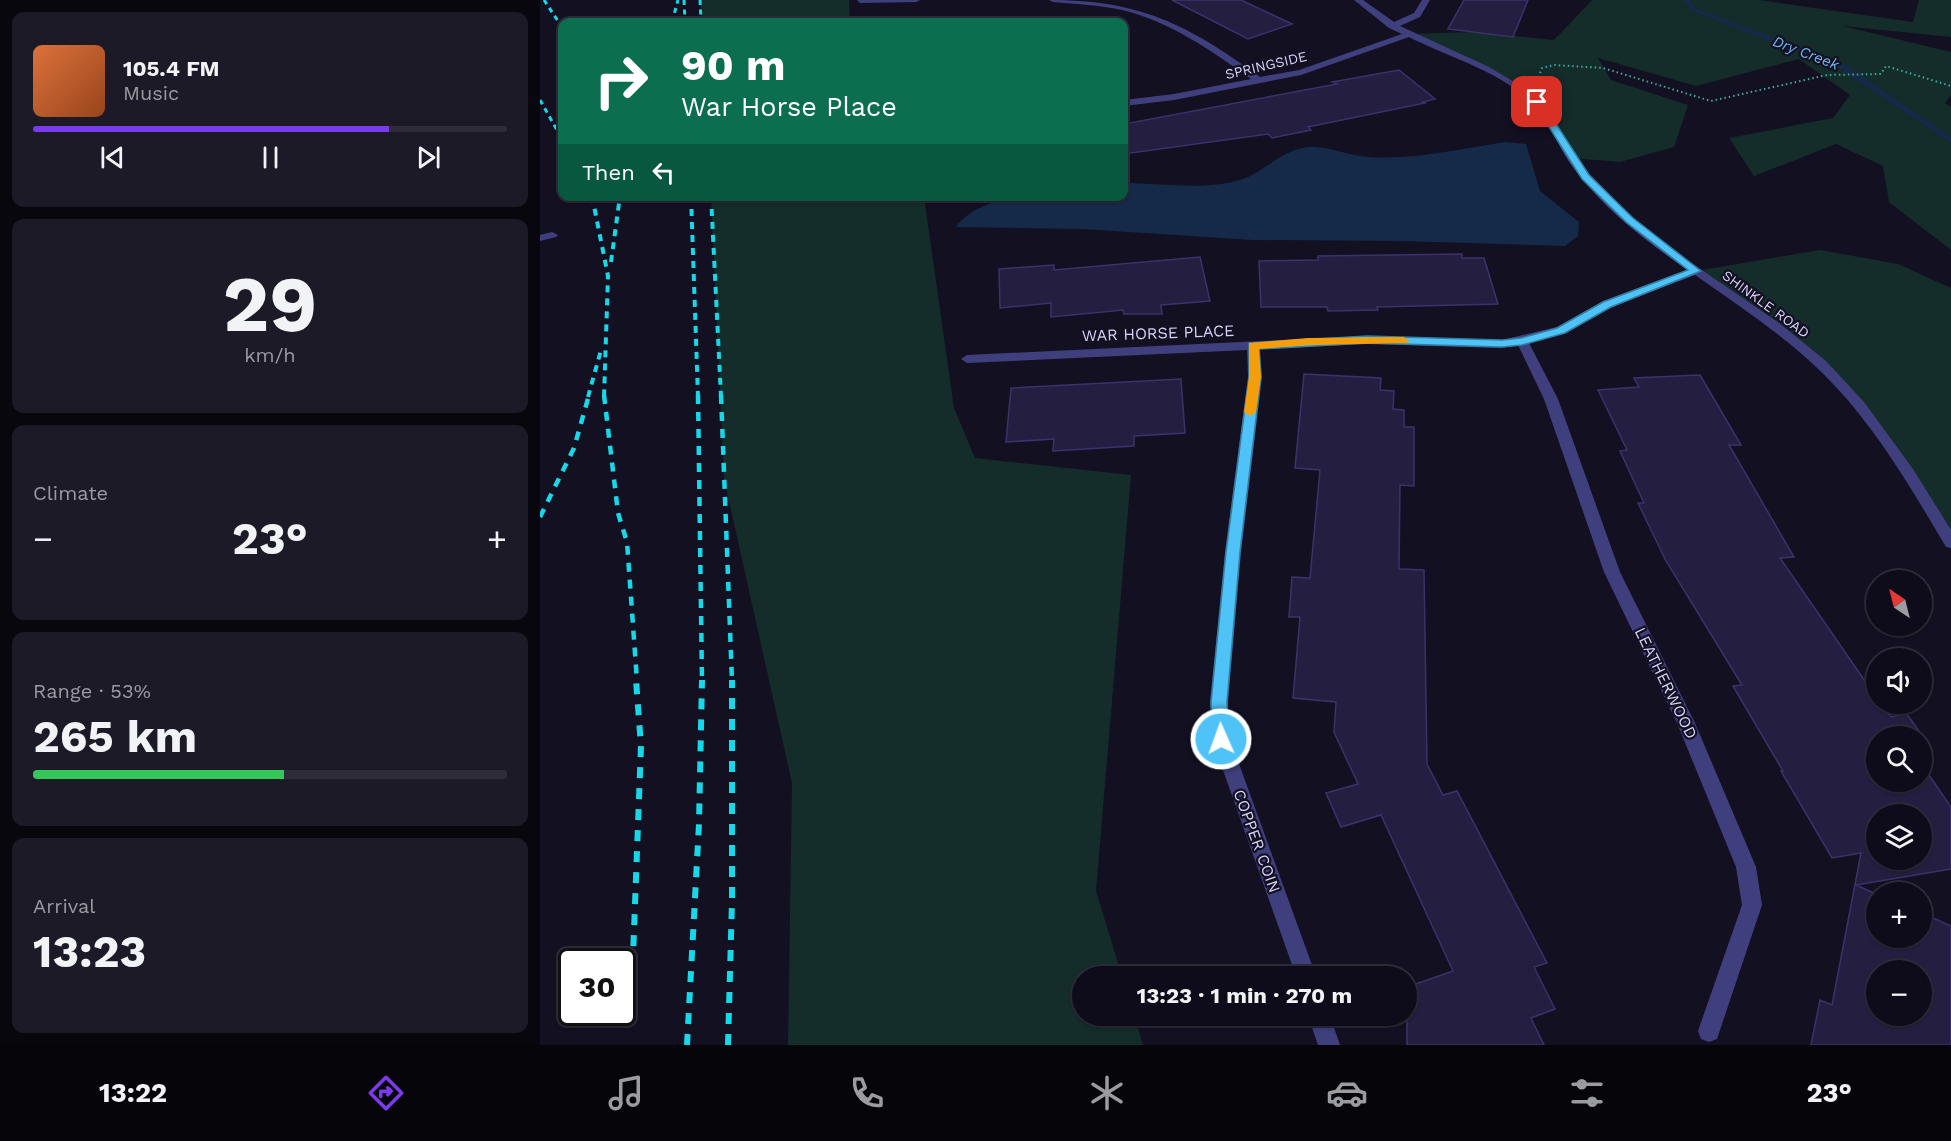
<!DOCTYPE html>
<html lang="en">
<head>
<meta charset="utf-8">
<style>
  :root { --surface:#0e0c1a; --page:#1c1a27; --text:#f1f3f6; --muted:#9b9ba2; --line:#2e2c39; --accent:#7c3aed }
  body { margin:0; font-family:"Work Sans",sans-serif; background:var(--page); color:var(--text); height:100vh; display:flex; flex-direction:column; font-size:22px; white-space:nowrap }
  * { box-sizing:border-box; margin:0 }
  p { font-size:20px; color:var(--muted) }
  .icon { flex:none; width:33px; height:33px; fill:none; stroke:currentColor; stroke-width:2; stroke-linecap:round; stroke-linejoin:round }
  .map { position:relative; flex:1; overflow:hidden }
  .sheet { display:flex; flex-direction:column; gap:12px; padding:12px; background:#08070e; width:540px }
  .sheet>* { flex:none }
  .banner { position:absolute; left:18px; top:18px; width:570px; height:183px; border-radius:12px; box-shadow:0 2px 4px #0004,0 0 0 2px var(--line); background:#0b6e4f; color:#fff; overflow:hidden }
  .needle { width:39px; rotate:325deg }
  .tools { position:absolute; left:1326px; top:570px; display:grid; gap:12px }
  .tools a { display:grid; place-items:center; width:66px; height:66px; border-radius:50%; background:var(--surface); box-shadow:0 2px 4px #0004,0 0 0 2px var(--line); font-size:30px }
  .speed { position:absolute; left:18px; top:948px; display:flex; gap:12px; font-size:30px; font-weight:700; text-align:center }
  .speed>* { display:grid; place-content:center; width:78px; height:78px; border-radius:50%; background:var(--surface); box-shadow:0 2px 4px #0004,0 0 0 2px var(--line); line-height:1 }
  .speed .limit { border:3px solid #111; border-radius:9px; background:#fff; color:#111 }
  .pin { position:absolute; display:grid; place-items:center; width:51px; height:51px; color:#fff; margin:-26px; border-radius:12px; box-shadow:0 3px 9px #0006 }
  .me { position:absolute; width:66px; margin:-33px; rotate:358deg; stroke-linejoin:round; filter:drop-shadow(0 0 4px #0008) }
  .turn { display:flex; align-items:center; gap:21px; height:126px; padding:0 24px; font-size:27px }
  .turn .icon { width:78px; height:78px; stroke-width:2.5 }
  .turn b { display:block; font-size:42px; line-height:51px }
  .then { display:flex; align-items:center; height:57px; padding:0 24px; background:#0003; gap:12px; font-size:22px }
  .big { font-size:45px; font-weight:700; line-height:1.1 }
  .sheet .tile { flex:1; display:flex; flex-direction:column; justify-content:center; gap:9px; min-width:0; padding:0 21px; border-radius:12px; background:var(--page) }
  .sheet .dial { align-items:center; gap:0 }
  .dial b { font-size:78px; line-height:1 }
  .song { display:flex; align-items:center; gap:18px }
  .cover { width:72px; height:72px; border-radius:9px; background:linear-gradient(135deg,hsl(20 70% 55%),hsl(20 70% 35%)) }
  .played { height:6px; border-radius:3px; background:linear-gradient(90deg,var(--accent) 75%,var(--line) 75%) }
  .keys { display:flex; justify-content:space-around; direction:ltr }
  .heat { display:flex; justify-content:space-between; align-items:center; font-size:33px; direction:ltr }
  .charge { height:9px; border-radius:4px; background:linear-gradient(90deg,#34c759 53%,var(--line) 0) }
  .trip { position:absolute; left:532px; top:966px; width:345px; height:60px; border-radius:30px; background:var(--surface); box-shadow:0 2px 4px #0004,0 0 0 2px var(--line); font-weight:700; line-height:60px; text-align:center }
  .dock { display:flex; height:96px; justify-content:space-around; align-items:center; background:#06050a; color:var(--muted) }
  .dock .icon { width:42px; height:42px }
  .dock .selected { color:var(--accent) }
  .dock b { font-size:27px; color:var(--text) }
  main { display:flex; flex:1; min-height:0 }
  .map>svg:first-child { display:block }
</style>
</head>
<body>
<main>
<section class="sheet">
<div class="tile">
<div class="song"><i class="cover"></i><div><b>105.4 FM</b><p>Music</p></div></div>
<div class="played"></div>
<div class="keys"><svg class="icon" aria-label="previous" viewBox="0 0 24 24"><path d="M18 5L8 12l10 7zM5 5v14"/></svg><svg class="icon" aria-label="pause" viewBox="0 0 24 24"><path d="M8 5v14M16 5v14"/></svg><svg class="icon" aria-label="next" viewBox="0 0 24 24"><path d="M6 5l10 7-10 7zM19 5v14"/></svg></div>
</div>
<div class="tile dial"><b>29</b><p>km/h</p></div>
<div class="tile"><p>Climate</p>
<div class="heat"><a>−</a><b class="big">23°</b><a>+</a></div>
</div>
<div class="tile"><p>Range · 53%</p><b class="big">265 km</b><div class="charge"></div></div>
<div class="tile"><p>Arrival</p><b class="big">13:23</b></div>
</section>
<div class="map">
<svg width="1411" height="1045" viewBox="0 0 1411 1045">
  <rect width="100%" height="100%" fill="#131022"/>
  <path fill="#142c2a" d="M160,0H309L310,22H161Z
    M1052,0H1219L1373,22L1379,0H1411V37L1303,26L1411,52V95L1405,103L1411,107V250L1349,202L1343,166L1296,144L1214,176L1189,138L1293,118L1310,95L1259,59L1156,86L1058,58L1071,80L1148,105L1134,147L1080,162L1032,158L997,102L952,71L870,34L932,32L1014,40Z
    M171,197H384L414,408L435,458L591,475L556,891L582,976H543V1016H594L603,1045H248L252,783L184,479Z
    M1280,250L1358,264L1411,288V543L1353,448L1280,363L1156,271Z"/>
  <path fill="#142a48" d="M965,142L986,144L1000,191L1039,222L1038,236L1025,246L860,241L713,240L542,229L416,227C448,184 535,196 584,196V184L590,183C626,184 665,190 700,180C726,172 744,146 774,147C792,147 810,156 828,157C874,160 920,149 965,142Z"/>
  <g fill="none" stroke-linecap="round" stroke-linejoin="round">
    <path fill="#142a48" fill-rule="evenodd" d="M1142,0H1149L1155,8L1306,65L1411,137V143L1300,69L1151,10Z"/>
  </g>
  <path fill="#241e41" stroke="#3c326b" stroke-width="1.5" fill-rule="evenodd" d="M632,0H701L752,24L708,39Z
    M924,0H988L973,37L908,29Z
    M859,70L895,99L883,102L885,103L768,127L771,130L732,138L728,134L584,154V124L797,84L792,82Z
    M922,254V258H944L958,304L837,307L838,310L788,311L787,307H721L719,261L778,260V256Z
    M660,257L670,301L621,305L622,314H584L583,310L511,317V303L460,308L459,269L514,265V270Z
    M764,374L841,378L840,390L854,391L853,409L864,410V427H874V486L860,485L859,569L884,570L887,764L903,795L917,791L1007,963L994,967L1015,1009L991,1018L1004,1045H867V987L913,971L841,815L801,827L786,793L818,784L794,732L796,702L753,698L760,617H749L752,577L770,578L780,470L755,468Z
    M1160,375L1201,445H1189L1254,557L1240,558L1336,697V704H1341L1351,717L1367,714L1392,750L1382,752V736H1336V782H1382V765L1411,807V869L1316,885L1336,894V938H1382V913L1411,926V1045H1271L1280,1000L1292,1005L1321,853L1292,858L1241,771H1243L1193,686L1202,685L1126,561L1098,503H1104L1080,451L1087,450L1058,390L1099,387L1094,378ZM1336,814H1382V860H1336ZM1336,970H1382V1016H1336Z
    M641,379L645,433L594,436V446L513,451L514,439L466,442L471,388Z"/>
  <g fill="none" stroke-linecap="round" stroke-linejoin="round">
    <path stroke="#39aba1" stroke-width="2" stroke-dasharray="1.5 3" stroke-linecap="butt" d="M1000,73L1002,68L1014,65L1063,68L1171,101L1287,75L1341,74L1346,66L1411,86"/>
    <path fill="#403f7d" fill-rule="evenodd" d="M317,0H380L376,2L320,3Z
      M509,0C600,0 647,24 720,77L759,70L862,34L849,28L814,0H823L854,22L874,13L882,0H890L880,17L860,26L949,67L991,92L1013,117L1043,167L1085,211L1140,255L1239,323L1286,361L1324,402L1373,469L1411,530V548L1406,547C1368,483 1330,417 1275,366C1238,331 1196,304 1155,275L1071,307L1025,333L989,343L1018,399L1080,572L1155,723L1216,867L1222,905L1177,1039L1169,1042L1161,1039L1158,1031L1202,905L1196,867L1137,723L1064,572L1004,399L978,345L962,348L827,344L720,349L722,377L701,552L688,702L690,739L776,976H756L672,739L670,702L685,552L708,377L707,350L427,363L421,359L427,355L827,336L962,340L1017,327L1063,301L1147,270C1106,241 1065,210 1035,170C1017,147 1009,117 987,98C953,69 908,57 869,37L761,75L634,100L584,106V100L634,94L711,79C672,51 629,21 582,10C559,5 536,4 513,2Z
      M12,232L18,235L16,237L0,241V235Z
      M768,1016H790L800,1045H778Z"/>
    <path stroke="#15d9e8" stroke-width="3" stroke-dasharray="5 4.5" stroke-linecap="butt" d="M4,0L22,27
      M144,0L145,22
      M160,0L161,22
      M132,22L138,0
      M0,100L22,139"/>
    <path stroke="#15d9e8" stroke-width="4" stroke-dasharray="7 6" stroke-linecap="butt" d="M52,196L68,276L64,397
      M151,196L158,397
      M171,196L181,397
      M71,262L80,196
      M48,397L61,350"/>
    <path stroke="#15d9e8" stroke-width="4.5" stroke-dasharray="9 8" stroke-linecap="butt" d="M64,395L78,513L87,542L97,681
      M158,395L162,681
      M181,395L192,681
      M0,517L34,448L49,395"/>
    <path stroke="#15d9e8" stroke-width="6" stroke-dasharray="11 10" stroke-linecap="butt" d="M91,1009L101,746L96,680
      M147,1045L159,824L162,680
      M188,1045L192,901V680"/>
  </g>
  <path fill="#4fc3f7" stroke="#337fa1" stroke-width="1.5" d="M997,99L1002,102L1049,175L1093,218L1161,271L1071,307L1025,333L982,345L962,347L827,343L719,349L721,377L700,552L687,702L689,739L686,743L681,745L675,743L672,739L671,702L686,552L709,377V343L827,336L962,340L981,338L1017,328L1063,302L1148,270L1086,222L1042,179L993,102Z"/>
  <path fill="#f59e0b" d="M864,337L869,341L868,343L768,345L719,349L721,377L716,412L710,416L704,412L709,377V343L768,338Z"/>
  <g text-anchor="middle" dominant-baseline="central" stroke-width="4.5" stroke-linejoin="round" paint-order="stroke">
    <g font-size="14" fill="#d8d5fb" stroke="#131022">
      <text transform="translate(726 65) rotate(-13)">SPRINGSIDE</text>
      <text transform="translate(1226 304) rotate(36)">SHINKLE ROAD</text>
    </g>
    <g font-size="15" font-style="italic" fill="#6cb8f2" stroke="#131022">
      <text transform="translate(1266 53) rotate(21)">Dry Creek</text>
    </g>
    <g font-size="16" fill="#d8d5fb" stroke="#131022">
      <text transform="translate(618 333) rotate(-2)">WAR HORSE PLACE</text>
      <text transform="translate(1126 683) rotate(64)">LEATHERWOOD</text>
      <text transform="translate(717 841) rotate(70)">COPPER COIN</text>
    </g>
  </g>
</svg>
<div class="tools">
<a><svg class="needle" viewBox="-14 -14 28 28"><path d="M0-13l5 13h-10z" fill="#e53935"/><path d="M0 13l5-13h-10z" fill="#9b9ba2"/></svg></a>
<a><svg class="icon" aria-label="sound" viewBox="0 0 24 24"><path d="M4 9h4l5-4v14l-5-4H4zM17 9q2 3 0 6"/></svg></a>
<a><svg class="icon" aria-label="search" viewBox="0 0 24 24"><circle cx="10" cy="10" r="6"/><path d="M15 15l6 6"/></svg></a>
<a><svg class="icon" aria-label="layers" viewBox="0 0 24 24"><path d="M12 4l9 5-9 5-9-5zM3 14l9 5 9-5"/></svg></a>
<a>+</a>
<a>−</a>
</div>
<div class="speed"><div class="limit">30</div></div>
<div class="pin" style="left:997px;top:102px;background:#d93025"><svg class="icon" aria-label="arrive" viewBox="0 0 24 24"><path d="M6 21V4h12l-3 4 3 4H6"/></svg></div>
<svg class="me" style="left:681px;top:739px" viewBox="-20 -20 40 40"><circle r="17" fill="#4fc3f7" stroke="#fff" stroke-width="3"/><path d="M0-11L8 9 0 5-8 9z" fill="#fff"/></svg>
<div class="trip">13:23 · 1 min · 270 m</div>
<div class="banner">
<div class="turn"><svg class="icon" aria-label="right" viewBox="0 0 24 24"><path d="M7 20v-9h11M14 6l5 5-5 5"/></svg><div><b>90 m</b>War Horse Place</div></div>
<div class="then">Then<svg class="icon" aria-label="left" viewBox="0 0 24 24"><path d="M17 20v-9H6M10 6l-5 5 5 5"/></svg></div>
</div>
</div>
</main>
<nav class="dock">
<b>13:22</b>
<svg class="icon selected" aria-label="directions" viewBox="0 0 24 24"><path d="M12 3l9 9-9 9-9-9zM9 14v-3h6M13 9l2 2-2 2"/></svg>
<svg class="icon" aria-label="music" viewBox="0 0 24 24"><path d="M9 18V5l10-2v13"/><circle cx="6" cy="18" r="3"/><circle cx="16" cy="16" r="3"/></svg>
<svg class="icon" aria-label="phone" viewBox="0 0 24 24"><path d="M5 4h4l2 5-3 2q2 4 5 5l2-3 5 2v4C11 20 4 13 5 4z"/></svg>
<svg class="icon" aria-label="climate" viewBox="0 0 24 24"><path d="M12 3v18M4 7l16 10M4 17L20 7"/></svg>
<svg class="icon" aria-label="car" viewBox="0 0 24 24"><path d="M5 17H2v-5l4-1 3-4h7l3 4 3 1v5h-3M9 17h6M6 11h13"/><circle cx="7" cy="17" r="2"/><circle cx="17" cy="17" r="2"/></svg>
<svg class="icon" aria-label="filters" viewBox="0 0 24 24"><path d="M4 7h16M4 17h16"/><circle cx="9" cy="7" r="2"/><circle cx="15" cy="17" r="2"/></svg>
<b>23°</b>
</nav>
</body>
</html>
